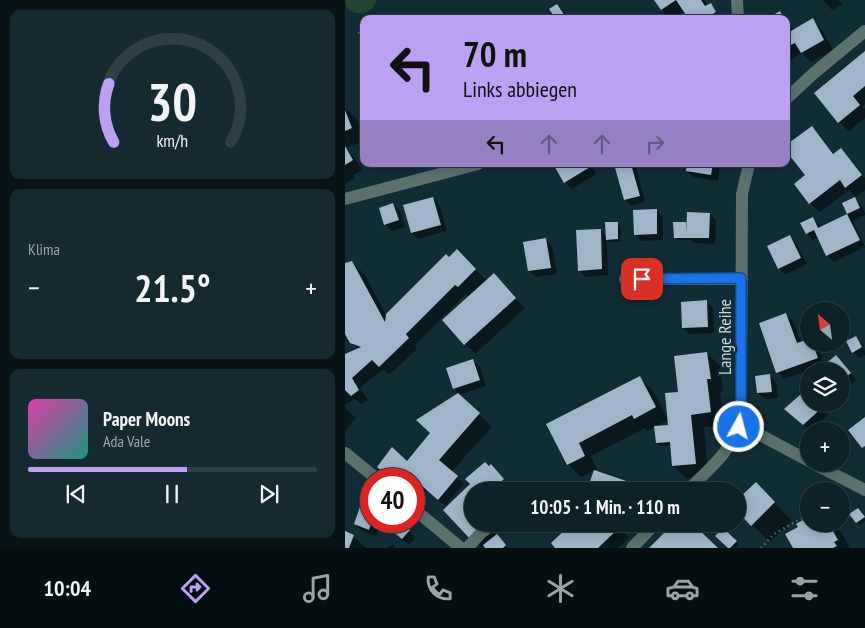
<!DOCTYPE html>
<html lang="de">
<head>
<meta charset="utf-8">
<style>
  :root { --surface:#0c2228; --page:#152a30; --text:#f1f3f6; --muted:#9aa4a8; --line:#2c3f45; --accent:#bca0f2 }
  body { margin:0; font-family:"PT Sans Narrow",sans-serif; background:var(--page); color:var(--text); height:100vh; display:flex; flex-direction:column; font-size:19px; white-space:nowrap }
  * { box-sizing:border-box; margin:0 }
  p { font-size:16px; color:var(--muted) }
  .icon { flex:none; width:28px; height:28px; fill:none; stroke:currentColor; stroke-width:2; stroke-linecap:round; stroke-linejoin:round }
  .map { position:relative; flex:1; overflow:hidden }
  .drawer { display:flex; flex-direction:column; gap:10px; padding:10px; background:#071316; width:345px }
  .drawer>* { flex:none }
  .banner { position:absolute; left:15px; top:15px; width:430px; height:152px; border-radius:10px; box-shadow:0 2px 12px #0003,0 0 0 1px var(--line); background:#bca0f2; color:#111; overflow:hidden }
  .needle { width:32px; rotate:331deg }
  .tools { position:absolute; left:455px; top:302px; display:grid; gap:10px }
  .tools a { display:grid; place-items:center; width:50px; height:50px; border-radius:50%; background:var(--surface); box-shadow:0 2px 12px #0003,0 0 0 1px var(--line); font-size:25px }
  .speed { position:absolute; left:15px; top:468px; display:flex; gap:10px; font-size:25px; font-weight:700; text-align:center }
  .speed>* { display:grid; place-content:center; width:65px; height:65px; border-radius:50%; background:var(--surface); box-shadow:0 2px 12px #0003,0 0 0 1px var(--line); line-height:1 }
  .speed .limit { border:8px solid #d22; background:#fff; color:#111 }
  .pin { position:absolute; display:grid; place-items:center; width:42px; height:42px; color:#fff; margin:-21px; border-radius:10px; box-shadow:0 2px 8px #0006 }
  .me { position:absolute; width:55px; margin:-28px; rotate:7deg; stroke-linejoin:round; filter:drop-shadow(0 0 4px #0008) }
  .turn { display:flex; align-items:center; gap:18px; height:105px; padding:0 20px; font-size:22px }
  .turn .icon { width:65px; height:65px; stroke-width:2.5 }
  .turn b { display:block; font-size:35px; line-height:42px }
  .lanes { display:flex; align-items:center; height:48px; padding:0 20px; background:#0003; justify-content:center; gap:25px; direction:ltr }
  .lanes .off { opacity:.35 }
  .big { font-size:38px; font-weight:700; line-height:1.1 }
  .drawer .card { flex:1; display:flex; flex-direction:column; justify-content:center; gap:8px; min-width:0; padding:0 18px; border-radius:10px; background:var(--page) }
  .drawer .dial { align-items:center; gap:0 }
  .dial svg { height:130px; overflow:visible; fill:none; stroke:var(--line); stroke-width:7; stroke-linecap:round; text-anchor:middle }
  .dial text { fill:var(--text); stroke:none }
  .song { display:flex; align-items:center; gap:15px }
  .cover { width:60px; height:60px; border-radius:8px; background:linear-gradient(135deg,hsl(320 70% 55%),hsl(170 70% 35%)) }
  .played { height:5px; border-radius:2px; background:linear-gradient(90deg,var(--accent) 55%,var(--line) 55%) }
  .keys { display:flex; justify-content:space-around; direction:ltr }
  .heat { display:flex; justify-content:space-between; align-items:center; font-size:28px; direction:ltr }
  .trip { position:absolute; left:119px; top:482px; width:282px; height:50px; border-radius:25px; background:var(--surface); box-shadow:0 2px 12px #0003,0 0 0 1px var(--line); font-weight:700; line-height:50px; text-align:center }
  .tab-bar { display:flex; height:80px; justify-content:space-around; align-items:center; background:#050e10; color:var(--muted) }
  .tab-bar .icon { width:35px; height:35px }
  .tab-bar .current { color:var(--accent) }
  .tab-bar b { font-size:22px; color:var(--text) }
  main { display:flex; flex:1; min-height:0 }
  .map>svg:first-child { display:block }
</style>
</head>
<body>
<main>
<section class="drawer">
<div class="card dial"><svg viewBox="0 0 100 80">
<path d="M14 69A42 42 0 1 1 86 69"/>
<path d="M14 69A42 42 0 0 1 11 33" stroke="#bca0f2"/>
<text x="50" y="56" font-size="32" font-weight="700">30</text>
<text x="50" y="72" font-size="11">km/h</text>
</svg></div>
<div class="card"><p>Klima</p>
<div class="heat"><a>−</a><b class="big">21.5°</b><a>+</a></div>
</div>
<div class="card">
<div class="song"><i class="cover"></i><div><b>Paper Moons</b><p>Ada Vale</p></div></div>
<div class="played"></div>
<div class="keys"><svg class="icon" aria-label="previous" viewBox="0 0 24 24"><path d="M18 5L8 12l10 7zM5 5v14"/></svg><svg class="icon" aria-label="pause" viewBox="0 0 24 24"><path d="M8 5v14M16 5v14"/></svg><svg class="icon" aria-label="next" viewBox="0 0 24 24"><path d="M6 5l10 7-10 7zM19 5v14"/></svg></div>
</div>
</section>
<div class="map">
<svg width="520" height="548" viewBox="0 0 520 548">
  <rect width="100%" height="100%" fill="#102d35"/>
  <path fill="#224533" d="M0,0H32C30,4 28,8 25,10C15,17 0,13 0,0Z"/>
  <path fill="#0007" d="M311,0H359L363,6L365,5L378,19H337L342,15L340,11L326,19L317,10Z
    M478,0H494L497,4L487,10Z
    M212,6L222,15L224,19H211Z
    M441,19L449,30L467,20L477,30L488,50L466,62L457,53L441,62Z
    M520,53V104L517,107L518,109L520,108V118L504,131L494,122Z
    M0,108L11,118L19,140V141L0,148L9,157L17,170L8,175L10,178L0,184Z
    M467,127L476,137L489,154L496,149L505,159L520,178V190L511,197L504,190L475,212L465,203L462,176Z
    M75,164H89L79,168Z
    M209,164H245L251,174L227,189L220,182Z
    M270,164H290L300,202L286,206L280,199Z
    M343,164H375L373,181L348,177L342,171Z
    M88,198L94,204L102,231L73,239L67,233L59,206Z
    M510,198L516,205L520,213V215L508,221L520,247L489,262L482,255L473,237L468,240L462,233L468,218L476,228L504,214L499,203Z
    M48,204L55,211L60,227L47,231L40,224Z
    M311,211L318,217V240L297,241L290,234Z
    M365,214L371,220L370,244L349,243L346,240H333L330,237L340,223L343,226Z
    M272,223L275,226L276,242H265L262,239L263,275L240,277L234,270L255,230L262,237Z
    M445,236L451,243L462,264L440,275L434,268Z
    M201,239L207,246L212,274L191,277L184,271Z
    M112,251L142,281L158,285L180,308L130,354L99,321L124,297L121,294L70,345L72,349L44,375L38,369L15,388L23,400L16,404L10,399L0,405V355L13,349L6,342L0,331V264L7,262L20,275L41,315Z
    M362,302L368,308L369,333L345,334L338,328Z
    M441,314L448,321L456,343L470,344L472,346L479,364L439,379L433,372Z
    M510,338L517,344L520,350V355L515,358L508,352Z
    M362,353L375,366L378,391L375,392L379,425L359,427L363,476L341,478L328,465L326,445L315,446L312,443L310,427L303,431L300,428L246,456L252,469L236,477L223,464L203,425L295,378L308,391L323,420L311,427L325,428L335,393Z
    M491,357L511,380L496,393V371H474Z
    M128,361L135,367L141,386L114,395L147,427L106,472L119,484L100,506L82,490L73,501L69,498V479H45L34,467L63,463L87,433L73,420L114,394L109,388Z
    M425,376L431,382L433,398L420,399L413,393Z
    M464,404H483L478,409L483,414L466,431L448,416Z
    M0,408L11,418L0,431Z
    M145,468L156,476L168,489L166,491H128V524H141L163,548H141L139,546L136,548L100,510Z
    M246,484L292,486L298,491H256L252,490Z
    M411,484L447,521L425,542L392,510Z
    M18,503L26,506V521H36L31,536L17,531L10,524Z
    M516,512L520,518V521L515,525L512,522Z
    M463,519L464,524H487L496,532L505,548H449L454,528Z
    M180,524H203L187,531Z
    M228,524H271L284,538L273,548H212L207,543Z
    M358,524H371L365,530Z
    M42,525L64,531L70,538L64,545Z
    M378,529L394,544L391,548H385Z
    M0,532L8,536L21,548H0Z
    M48,544L51,548H42Z"/>
  <path fill="#a0b5c9" d="M309,0H356L360,6L366,3L371,12L366,15L368,19H334L341,15L331,0L316,10Z
    M212,4L222,19H211L204,9Z
    M435,11L439,19H421Z
    M468,18L479,40L456,53L450,43L441,47V23L446,31Z
    M19,30V45L13,32Z
    M520,51V86L508,96L515,105L493,123L469,93Z
    M0,110L7,128L0,131Z
    M467,126L488,154L496,148L517,175L500,188L495,180L464,204L449,184L460,175L441,151V145Z
    M0,146L8,160L0,165Z
    M208,164H244L245,167L219,183Z
    M269,164H286L295,196L279,200Z
    M342,164H368L366,175L341,171Z
    M88,197L96,225L66,233L58,205Z
    M510,197L515,208L502,214L497,203Z
    M48,203L54,220L39,225L34,208Z
    M312,209V234L289,235L288,210Z
    M342,212L365,213L364,238H329L328,222H341V233Z
    M502,214L515,240L481,256L469,230L461,234L455,223L468,217L473,228Z
    M260,222H273V239L261,240Z
    M256,229L257,269L233,271L231,230Z
    M445,235L456,258L433,269L422,246Z
    M201,238L206,268L183,271L178,242Z
    M112,249L131,269L113,287L110,285L61,334L64,338L34,367L27,360L7,378L14,390L6,396L0,390V354L16,347L5,343L0,334V263L7,261L40,322L41,314L101,254L104,257Z
    M149,273L171,298L119,345L97,320Z
    M362,300L363,327L337,328L336,302Z
    M441,313L452,343L464,339V344H468L473,358L431,373L414,323Z
    M511,336L517,347L507,353L501,341Z
    M362,352L366,379H362L366,412L346,415L351,464L327,466L325,442L311,443L309,426L323,425L320,393L333,392L329,356Z
    M491,355L506,373L496,381V371H472Z
    M128,359L135,380L108,389L101,368Z
    M425,374L427,392L412,393L410,376Z
    M295,376L311,407L289,419L287,415L234,443L240,456L222,465L201,424Z
    M464,387V404H474L478,407L458,425L439,409Z
    M113,393L135,413L94,460L113,476L93,500L69,479H46L32,467L47,447L62,461L85,433L71,420Z
    M520,417V446L517,448L503,430Z
    M140,462L144,466L146,464L159,479L146,491H128V524H143L126,540L98,510L125,484L120,479Z
    M249,470L293,485L291,491H267L244,484Z
    M411,482L430,502L406,526L392,511V500Z
    M190,483L194,491H174Z
    M17,501L26,505V521H27L24,530L9,524Z
    M513,508L520,517L511,523L504,514Z
    M463,517L464,524H484L493,540L489,542L492,546L488,548H448L440,534L453,527L451,524Z
    M35,521H54L65,530L57,539Z
    M226,524H272L275,527L253,548H210L206,543Z
    M328,524H348L373,548H304Z
    M378,528L392,541L385,548H383L370,536Z
    M0,531L9,535L4,548H0Z
    M152,534L161,545L158,548H140L138,545Z"/>
  <g fill="none" stroke-linecap="round" stroke-linejoin="round">
    <path stroke="#6b8188" stroke-width="2.5" stroke-dasharray="1 4" stroke-linecap="butt" d="M416,548L429,534L459,517L464,511"/>
    <path stroke="#5a716e" stroke-width="12" d="M392,0L393,19
      M441,99L469,73L520,31
      M0,199L133,164
      M280,279H397
      M393,427L419,437L464,461
      M0,453L32,479
      M469,464L520,490
      M342,491C360,473 386,452 393,427C395,421 395,414 396,408L397,194L404,164
      M69,509L116,548
      M122,548L137,532L149,524
      M287,548L310,524"/>
  </g>
  <g fill="none" stroke-linecap="round" stroke-linejoin="round">
    <defs>
      <path id="route" d="M297,279L396,278V408L394,427"/>
    </defs>
    <use href="#route" stroke="#114b97" stroke-width="12"/>
    <use href="#route" stroke="#1a73e8" stroke-width="9"/>
  </g>
  <g text-anchor="middle" dominant-baseline="central" stroke-width="5" stroke-linejoin="round" paint-order="stroke">
    <g font-size="18" fill="#c8d8dd" stroke="#102d35">
      <text transform="translate(379 337) rotate(-90)">Lange Reihe</text>
    </g>
  </g>
</svg>
<div class="tools">
<a><svg class="needle" viewBox="-14 -14 28 28"><path d="M0-13l5 13h-10z" fill="#e53935"/><path d="M0 13l5-13h-10z" fill="#9aa4a8"/></svg></a>
<a><svg class="icon" aria-label="layers" viewBox="0 0 24 24"><path d="M12 4l9 5-9 5-9-5zM3 14l9 5 9-5"/></svg></a>
<a>+</a>
<a>−</a>
</div>
<div class="speed"><div class="limit">40</div></div>
<div class="pin" style="left:297px;top:279px;background:#d93025"><svg class="icon" aria-label="arrive" viewBox="0 0 24 24"><path d="M6 21V4h12l-3 4 3 4H6"/></svg></div>
<svg class="me" style="left:394px;top:427px" viewBox="-20 -20 40 40"><circle r="17" fill="#1a73e8" stroke="#fff" stroke-width="3"/><path d="M0-11L8 9 0 5-8 9z" fill="#fff"/></svg>
<div class="trip">10:05 · 1 Min. · 110 m</div>
<div class="banner">
<div class="turn"><svg class="icon" aria-label="left" viewBox="0 0 24 24"><path d="M17 20v-9H6M10 6l-5 5 5 5"/></svg><div><b>70 m</b>Links abbiegen</div></div>
<div class="lanes"><svg class="icon" aria-label="left" viewBox="0 0 24 24"><path d="M17 20v-9H6M10 6l-5 5 5 5"/></svg><svg class="icon off" aria-label="ahead" viewBox="0 0 24 24"><path d="M12 20V5M6 11l6-6 6 6"/></svg><svg class="icon off" aria-label="ahead" viewBox="0 0 24 24"><path d="M12 20V5M6 11l6-6 6 6"/></svg><svg class="icon off" aria-label="right" viewBox="0 0 24 24"><path d="M7 20v-9h11M14 6l5 5-5 5"/></svg></div>
</div>
</div>
</main>
<nav class="tab-bar">
<b>10:04</b>
<svg class="icon current" aria-label="directions" viewBox="0 0 24 24"><path d="M12 3l9 9-9 9-9-9zM9 14v-3h6M13 9l2 2-2 2"/></svg>
<svg class="icon" aria-label="music" viewBox="0 0 24 24"><path d="M9 18V5l10-2v13"/><circle cx="6" cy="18" r="3"/><circle cx="16" cy="16" r="3"/></svg>
<svg class="icon" aria-label="phone" viewBox="0 0 24 24"><path d="M5 4h4l2 5-3 2q2 4 5 5l2-3 5 2v4C11 20 4 13 5 4z"/></svg>
<svg class="icon" aria-label="climate" viewBox="0 0 24 24"><path d="M12 3v18M4 7l16 10M4 17L20 7"/></svg>
<svg class="icon" aria-label="car" viewBox="0 0 24 24"><path d="M5 17H2v-5l4-1 3-4h7l3 4 3 1v5h-3M9 17h6M6 11h13"/><circle cx="7" cy="17" r="2"/><circle cx="17" cy="17" r="2"/></svg>
<svg class="icon" aria-label="filters" viewBox="0 0 24 24"><path d="M4 7h16M4 17h16"/><circle cx="9" cy="7" r="2"/><circle cx="15" cy="17" r="2"/></svg>
</nav>
</body>
</html>
